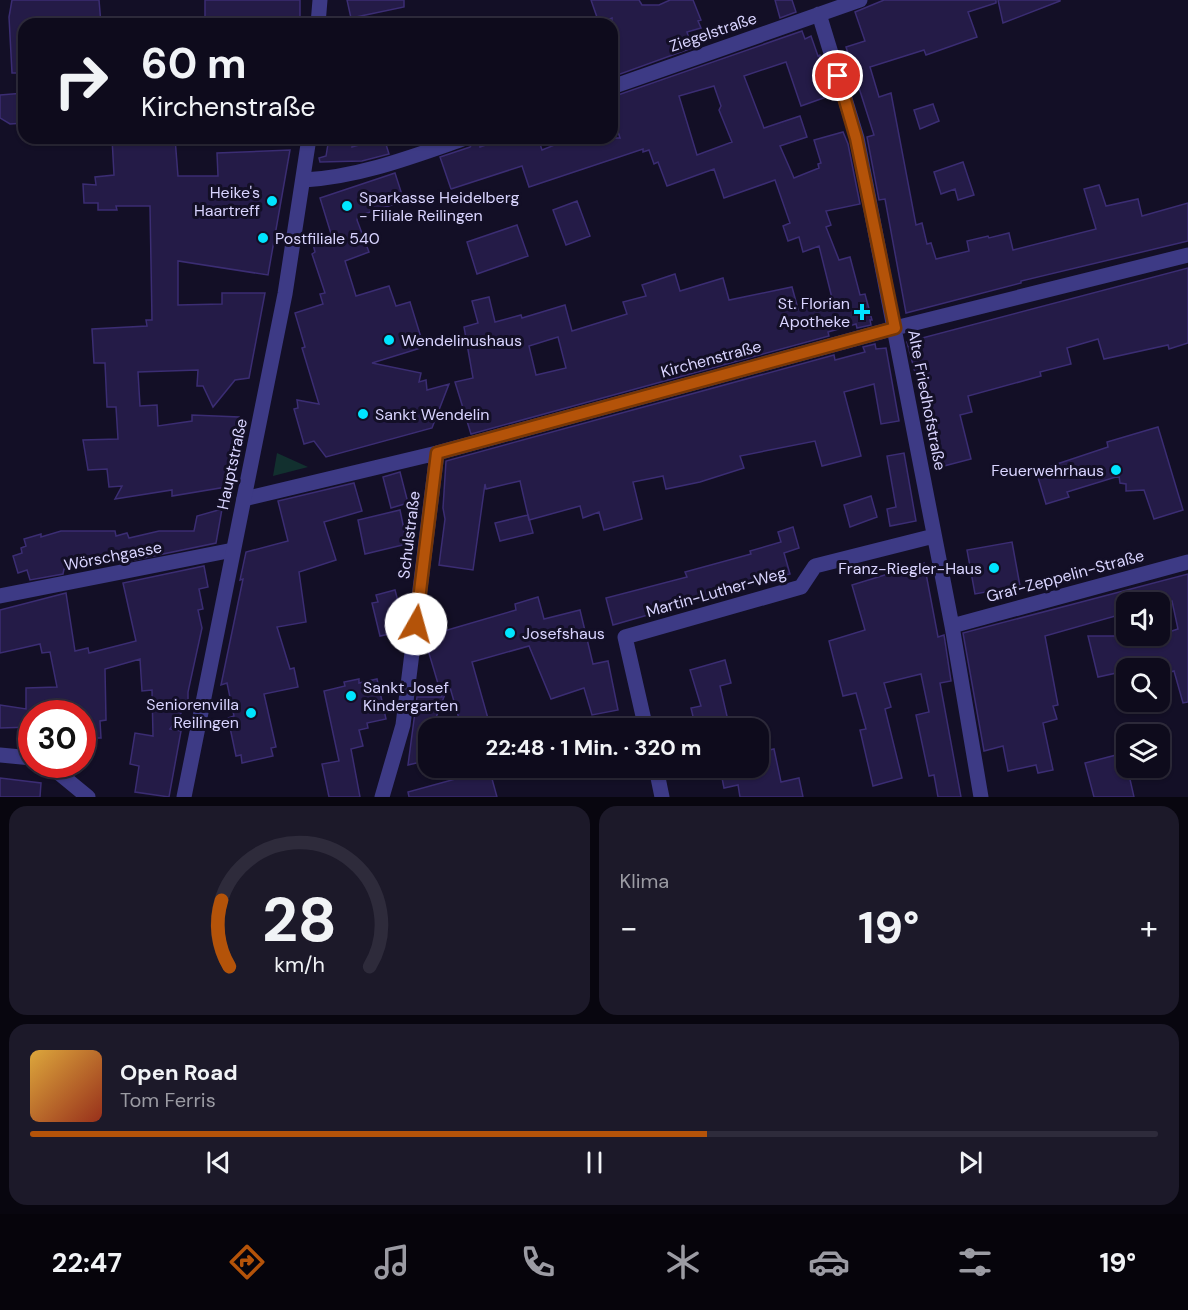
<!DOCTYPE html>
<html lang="de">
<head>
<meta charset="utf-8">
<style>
  :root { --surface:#0e0b1c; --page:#1c1929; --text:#f1f3f6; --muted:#9b9ba3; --line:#2e2b3b; --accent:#b45309 }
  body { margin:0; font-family:"DM Sans",sans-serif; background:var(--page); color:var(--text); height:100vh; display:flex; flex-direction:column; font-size:22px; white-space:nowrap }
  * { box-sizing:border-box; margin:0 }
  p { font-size:20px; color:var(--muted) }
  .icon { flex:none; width:33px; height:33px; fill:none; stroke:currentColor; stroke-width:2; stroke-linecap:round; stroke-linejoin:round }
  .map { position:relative; height:797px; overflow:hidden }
  .panel { display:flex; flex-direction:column; gap:9px; padding:9px; background:#08060f; flex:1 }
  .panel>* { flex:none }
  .guide { position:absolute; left:18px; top:18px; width:600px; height:126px; border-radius:18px; box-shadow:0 2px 4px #0004,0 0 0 2px var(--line); background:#0e0b1c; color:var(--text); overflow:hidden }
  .controls { position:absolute; left:1116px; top:592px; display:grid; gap:12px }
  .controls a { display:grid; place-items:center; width:54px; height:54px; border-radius:12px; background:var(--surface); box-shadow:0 2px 4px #0004,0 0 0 2px var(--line); font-size:30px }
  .speed { position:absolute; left:18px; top:700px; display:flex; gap:12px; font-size:30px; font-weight:700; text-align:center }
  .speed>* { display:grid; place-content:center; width:78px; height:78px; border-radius:50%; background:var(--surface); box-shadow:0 2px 4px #0004,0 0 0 2px var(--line); line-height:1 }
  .speed .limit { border:9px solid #d22; background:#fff; color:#111 }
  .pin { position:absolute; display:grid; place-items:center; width:51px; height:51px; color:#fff; margin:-26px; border:3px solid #fff; border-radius:50%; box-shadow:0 2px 6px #0007 }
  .me { position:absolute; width:66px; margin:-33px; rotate:7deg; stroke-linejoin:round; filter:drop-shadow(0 0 4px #0008) }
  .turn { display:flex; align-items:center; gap:21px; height:126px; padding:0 24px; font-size:27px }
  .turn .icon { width:78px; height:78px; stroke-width:2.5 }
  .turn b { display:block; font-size:42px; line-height:51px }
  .big { font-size:45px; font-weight:700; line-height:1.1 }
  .panel .tile { flex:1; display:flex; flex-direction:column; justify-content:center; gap:9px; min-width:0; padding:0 21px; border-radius:18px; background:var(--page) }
  .panel .dial { align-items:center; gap:0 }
  .dial svg { height:156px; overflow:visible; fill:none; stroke:var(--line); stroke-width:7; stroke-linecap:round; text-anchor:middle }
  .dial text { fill:var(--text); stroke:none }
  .song { display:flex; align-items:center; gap:18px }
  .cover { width:72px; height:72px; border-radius:9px; background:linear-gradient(135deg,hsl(40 70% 55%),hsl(10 70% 35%)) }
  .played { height:6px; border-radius:3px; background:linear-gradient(90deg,var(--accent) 60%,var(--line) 60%) }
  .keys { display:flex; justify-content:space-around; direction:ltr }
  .heat { display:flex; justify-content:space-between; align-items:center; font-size:33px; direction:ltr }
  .panel .tiles { flex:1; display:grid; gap:9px; grid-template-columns:1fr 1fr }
  .tile:last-child { grid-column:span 2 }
  .trip { position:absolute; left:418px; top:718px; width:351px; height:60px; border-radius:18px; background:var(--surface); box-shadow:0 2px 4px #0004,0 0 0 2px var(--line); font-weight:700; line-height:60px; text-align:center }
  .menu { display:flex; height:96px; justify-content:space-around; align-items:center; background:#06040b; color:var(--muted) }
  .menu .icon { width:42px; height:42px }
  .menu .current { color:var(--accent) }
  .menu b { font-size:27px; color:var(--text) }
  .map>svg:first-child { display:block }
</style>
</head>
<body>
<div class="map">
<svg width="1188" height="797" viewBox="0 0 1188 797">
  <rect width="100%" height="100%" fill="#130f26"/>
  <path fill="#12302f" d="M277,453L308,467L273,476Z"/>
  <path fill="#241b47" stroke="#3b2d73" stroke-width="1.5" fill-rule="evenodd" d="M12,0H99L101,24H24V73H12L9,17Z
    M205,0H300V24L205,23Z
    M347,0H404V7L351,18Z
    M591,0H639L642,5H659L670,0H693L701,20L698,21L701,28L687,32L692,48L612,77V18L599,23Z
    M775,0H792L796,12L780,18Z
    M884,0H996V3L968,12L977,37L926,55L924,50L870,67L879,97L891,93L916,225L922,223L927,244L931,243L936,259L969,251L967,241L988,236L989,238L1009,233L1013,250L1096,229L1084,189L1099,185L1106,206L1138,199L1142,216L1188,203V241L1021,281V283L906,313L885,199L879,200L867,137L874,135L846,47L865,41L855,12Z
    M998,0H1060V1L1003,23Z
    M802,31L805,39L811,36L818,56L820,55L832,95L801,106L786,62L744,76L764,128L800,116L807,137L780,146L794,178L819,168L818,164L821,163L814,140L843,132L848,144L860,204L826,211L831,225L826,227L839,260L850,257L860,295L865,294L872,320H870L871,325L857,328L856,324L828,332L829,336L471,434L455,382L473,378L464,327L478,323L472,301L489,297L495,322L521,315L522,318L565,305L572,331L627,314L623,302L646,296L642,285L675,274L680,291L723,278L729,300L792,287L798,309L832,298L819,246L803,252L799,237L788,241L783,226L790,223L775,180L724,198L714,169L667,186L658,162L654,164L649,150L643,152V149L529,187L522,166L451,189L440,157L470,147L476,138H478L480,147L507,138H538L542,150L572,138H620L612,113V97ZM714,86L721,106L719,110L732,142L697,155L679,96ZM558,337L566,368L536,375L529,346Z
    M24,93V123L10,124L0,118V95Z
    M933,104L939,121L920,129L914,110Z
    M112,138H175L178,176H218L217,153L290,150L268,275L178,261V305L222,304V293H265L249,378L235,380L213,407L203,386H197L198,370L138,372L140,406L157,405L158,426L192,421V415L239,417L226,487L172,496V490L115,499L122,486L109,487L107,469L88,470L83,440L118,439L116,407H107L105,363H94L92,329L147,326L146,320H152L150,206H116L117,210H98V203H84L83,184L96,185L95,177L114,175Z
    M329,138H352V147L384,138L389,154L362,161L320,162L319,158L326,156Z
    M963,162L974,195L958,200L955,189L941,194L934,172Z
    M395,173L404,201L358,216L357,220L369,252L345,261L356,296L389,286L396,306L410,302L424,347L372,363L421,373L419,382L426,380L427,390L449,384L432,428L326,457L314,441L304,444L294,409L298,408L297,400L319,404L302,348L305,347L295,313L323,304L320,294L325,293L312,254L315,252L313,244L332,237L320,198Z
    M577,201L590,236L566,245L553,210Z
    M517,225L528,256L477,274L467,242Z
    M1188,268V343L1169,349L1168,345L1104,359L1098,339L1067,348L1071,364L1040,372L1041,376L968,396L972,412L960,415L971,459L940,467L907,342Z
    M875,344L876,349L886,348L899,421L881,424L874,384L844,392L861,456L822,466L815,441L740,456L744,468L700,482L666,489L663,476L633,482L642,519L604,530L599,512L583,518L580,506L529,520L520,481L486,489L485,484L473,570L439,565L445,519L443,508L446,461L834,355L835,360L865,352L863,347Z
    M1158,427L1183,510L1154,519L1144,490L1126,491V484L1120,483L1119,476L1067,492L1069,497L1046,504L1036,471L1108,447L1107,442Z
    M904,453L916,521L890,526L887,509L896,507L887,456Z
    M400,472L408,503L391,508L383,477Z
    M354,483L362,511L324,522L336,560L299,572L306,622L277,627L290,669L294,668L298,687L264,694L276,747L271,748L273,756L242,763L241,755L236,756L228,718L234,716L227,683L221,685L243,579L240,580L246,552L288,541L278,501Z
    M871,496L877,517L850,527L844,505Z
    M222,509L216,543L124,562L122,554L64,569L63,574L30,580L27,570L18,573L13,556L22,553L21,548L26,546L24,539L41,534V537L61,531H115L116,536L127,533L129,538L159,531H194L197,516Z
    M400,510L407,544L365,554L358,520Z
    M528,515L533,533L500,541L495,523Z
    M793,527L799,548L784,553L790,574L613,625L606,598L687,577L685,572L751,554L750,551L781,542L778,532Z
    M1012,542L1020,586L975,594L967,550Z
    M924,563L938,637L944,635L951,681L940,683L961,797H938L934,775L929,776L916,715L929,712L921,674L884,683L891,707L885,709L902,778L873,786L860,730L866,729L856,693L843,696L829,641L865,630L852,585Z
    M204,566L208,587L199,589L203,609L198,610L202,628L188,692V703L170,729L181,731L169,797L135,792L139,766L130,764L135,733L153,736L152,690L142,691L140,659L105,669L106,720L100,721L101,738H84L83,714H32V727L0,728V705L26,709V688L57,687L50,652L42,653L40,644L0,653V610L66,593L75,651L88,648L89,653L136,641L123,583Z
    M1188,574V702L1183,703L1174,671L1160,675V669L1139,668L1098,677L1088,636H1140L1141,641L1178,629L1172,601L1126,603V613L1045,636L1058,705L1053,706L1057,719L1043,723L1053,770L1038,773L1036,765L1008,771L1003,746L984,751L963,633Z
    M395,590L399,605L393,607L399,632L380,636L372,603L378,602L376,595Z
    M538,597L544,619L580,610L593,664L608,661L618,710L592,715L584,688L551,699L529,646L472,662L491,729H462L449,684L435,720L424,722L429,760L408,765L417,697H442L428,650L431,629L443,626L444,631L516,610L515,604Z
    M725,660L731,683L720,686L730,729H696L691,708L701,706L690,670Z
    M359,679V683L377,679L386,719L367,723L368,728L359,730L363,746L351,749L360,797H329L322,764L339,761L324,691L345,686L344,682Z
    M774,749L781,782L799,778L803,797H740L738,785L724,788L720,768H759V752Z
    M1124,753L1134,797H1094L1085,763Z
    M484,768H489L497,797H409L408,792L470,775L469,773Z
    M0,778L41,783L40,797H0Z"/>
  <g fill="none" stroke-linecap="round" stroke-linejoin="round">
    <path stroke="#3d3a85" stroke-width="15" d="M819,14L857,138L952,626L981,797
      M612,87L860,0
      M304,180C360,177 414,156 466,138
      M244,499L437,453L895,328L1188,255
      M0,596L233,550
      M952,626L1188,562
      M646,729L625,637L801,587L815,566L934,536
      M0,755L32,758
      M49,765L88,797
      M656,768L662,797
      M382,797L403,725L437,453"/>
    <path stroke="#3d3a85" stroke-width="15" d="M318,24L320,0
      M184,797L285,294L309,138"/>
  </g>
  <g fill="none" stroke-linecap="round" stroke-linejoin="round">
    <defs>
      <path id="route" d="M416,624L437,453L895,328L856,138L838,76"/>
    </defs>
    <use href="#route" stroke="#753606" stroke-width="15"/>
    <use href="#route" stroke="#b45309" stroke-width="10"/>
  </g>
  <g fill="#00e5ff" stroke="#130f26" stroke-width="2">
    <circle cx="272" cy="201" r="6"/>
    <circle cx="347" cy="206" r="6"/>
    <circle cx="263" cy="238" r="6"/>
    <path d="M859 303h6v6h6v6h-6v6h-6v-6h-6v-6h6z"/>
    <circle cx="389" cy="340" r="6"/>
    <circle cx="363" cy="414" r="6"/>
    <circle cx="1116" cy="470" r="6"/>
    <circle cx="994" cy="568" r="6"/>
    <circle cx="510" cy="633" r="6"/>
    <circle cx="351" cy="696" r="6"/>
    <circle cx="251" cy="713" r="6"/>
  </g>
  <g text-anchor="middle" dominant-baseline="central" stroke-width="6" stroke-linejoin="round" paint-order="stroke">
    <g font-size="16" fill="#d9d4ff" stroke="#130f26">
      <text transform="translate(713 32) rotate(-19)">Ziegelstraße</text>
      <text transform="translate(711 359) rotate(-15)">Kirchenstraße</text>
      <text transform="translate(927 400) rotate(79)">Alte Friedhofstraße</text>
      <text transform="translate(232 464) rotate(-78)">Hauptstraße</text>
      <text transform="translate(409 535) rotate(-83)">Schulstraße</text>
      <text transform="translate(113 556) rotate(-11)">Wörschgasse</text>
      <text transform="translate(1065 576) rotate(-15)">Graf-Zeppelin-Straße</text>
      <text transform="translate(716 592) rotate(-16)">Martin-Luther-Weg</text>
    </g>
    <g font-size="16" fill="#d9d4ff" stroke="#130f26" text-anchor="start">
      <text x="260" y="192" text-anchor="end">Heike's<tspan x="260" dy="18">Haartreff</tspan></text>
      <text x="359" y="197">Sparkasse Heidelberg<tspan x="359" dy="18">- Filiale Reilingen</tspan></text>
      <text x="275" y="238">Postfiliale 540</text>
      <text x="850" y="303" text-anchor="end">St. Florian<tspan x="850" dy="18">Apotheke</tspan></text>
      <text x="401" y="340">Wendelinushaus</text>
      <text x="375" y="414">Sankt Wendelin</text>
      <text x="1104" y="470" text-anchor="end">Feuerwehrhaus</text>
      <text x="982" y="568" text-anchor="end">Franz-Riegler-Haus</text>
      <text x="522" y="633">Josefshaus</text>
      <text x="363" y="687">Sankt Josef<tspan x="363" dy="18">Kindergarten</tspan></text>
      <text x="239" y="704" text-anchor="end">Seniorenvilla<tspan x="239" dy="18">Reilingen</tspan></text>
    </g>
  </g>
</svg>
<div class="controls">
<a><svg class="icon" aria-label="sound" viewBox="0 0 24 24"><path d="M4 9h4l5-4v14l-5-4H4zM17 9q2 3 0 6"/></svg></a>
<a><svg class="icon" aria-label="search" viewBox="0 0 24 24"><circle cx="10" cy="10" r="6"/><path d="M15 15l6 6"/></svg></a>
<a><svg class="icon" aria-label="layers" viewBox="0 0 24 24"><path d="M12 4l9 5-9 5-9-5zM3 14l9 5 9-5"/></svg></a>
</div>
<div class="speed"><div class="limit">30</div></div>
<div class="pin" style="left:838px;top:76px;background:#d93025"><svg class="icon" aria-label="arrive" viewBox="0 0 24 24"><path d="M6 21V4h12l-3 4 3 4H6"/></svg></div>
<svg class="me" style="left:416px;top:624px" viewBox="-20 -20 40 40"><circle r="19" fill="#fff"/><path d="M0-13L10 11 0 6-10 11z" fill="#b45309"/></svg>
<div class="trip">22:48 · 1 Min. · 320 m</div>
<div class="guide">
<div class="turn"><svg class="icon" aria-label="right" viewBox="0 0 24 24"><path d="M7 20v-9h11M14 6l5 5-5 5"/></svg><div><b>60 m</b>Kirchenstraße</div></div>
</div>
</div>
<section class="panel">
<div class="tiles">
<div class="tile dial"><svg viewBox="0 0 100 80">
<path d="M14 69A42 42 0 1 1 86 69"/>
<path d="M14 69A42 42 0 0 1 10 35" stroke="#b45309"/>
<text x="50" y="56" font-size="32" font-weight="700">28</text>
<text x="50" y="72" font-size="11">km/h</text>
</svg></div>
<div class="tile"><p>Klima</p>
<div class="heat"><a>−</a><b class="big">19°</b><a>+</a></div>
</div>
<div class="tile">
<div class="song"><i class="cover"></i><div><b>Open Road</b><p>Tom Ferris</p></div></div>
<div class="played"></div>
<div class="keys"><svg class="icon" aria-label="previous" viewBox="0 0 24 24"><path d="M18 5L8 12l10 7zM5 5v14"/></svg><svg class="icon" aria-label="pause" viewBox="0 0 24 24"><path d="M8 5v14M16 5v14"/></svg><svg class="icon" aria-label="next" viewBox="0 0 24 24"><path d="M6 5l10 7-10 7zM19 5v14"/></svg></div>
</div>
</div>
</section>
<nav class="menu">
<b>22:47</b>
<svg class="icon current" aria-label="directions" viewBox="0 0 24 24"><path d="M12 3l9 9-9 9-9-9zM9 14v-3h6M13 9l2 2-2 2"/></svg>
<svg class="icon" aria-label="music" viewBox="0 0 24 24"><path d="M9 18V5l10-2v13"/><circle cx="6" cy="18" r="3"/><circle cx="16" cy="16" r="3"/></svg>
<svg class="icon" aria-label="phone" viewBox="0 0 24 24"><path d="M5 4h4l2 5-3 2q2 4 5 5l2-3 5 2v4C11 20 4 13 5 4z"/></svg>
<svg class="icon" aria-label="climate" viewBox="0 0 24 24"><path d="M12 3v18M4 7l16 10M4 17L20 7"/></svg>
<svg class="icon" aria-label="car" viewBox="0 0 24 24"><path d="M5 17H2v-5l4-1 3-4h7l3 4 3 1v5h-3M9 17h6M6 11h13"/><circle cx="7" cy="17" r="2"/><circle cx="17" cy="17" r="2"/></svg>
<svg class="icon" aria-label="filters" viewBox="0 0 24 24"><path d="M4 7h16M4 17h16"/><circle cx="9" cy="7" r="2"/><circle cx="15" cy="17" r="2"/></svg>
<b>19°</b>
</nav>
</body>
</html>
